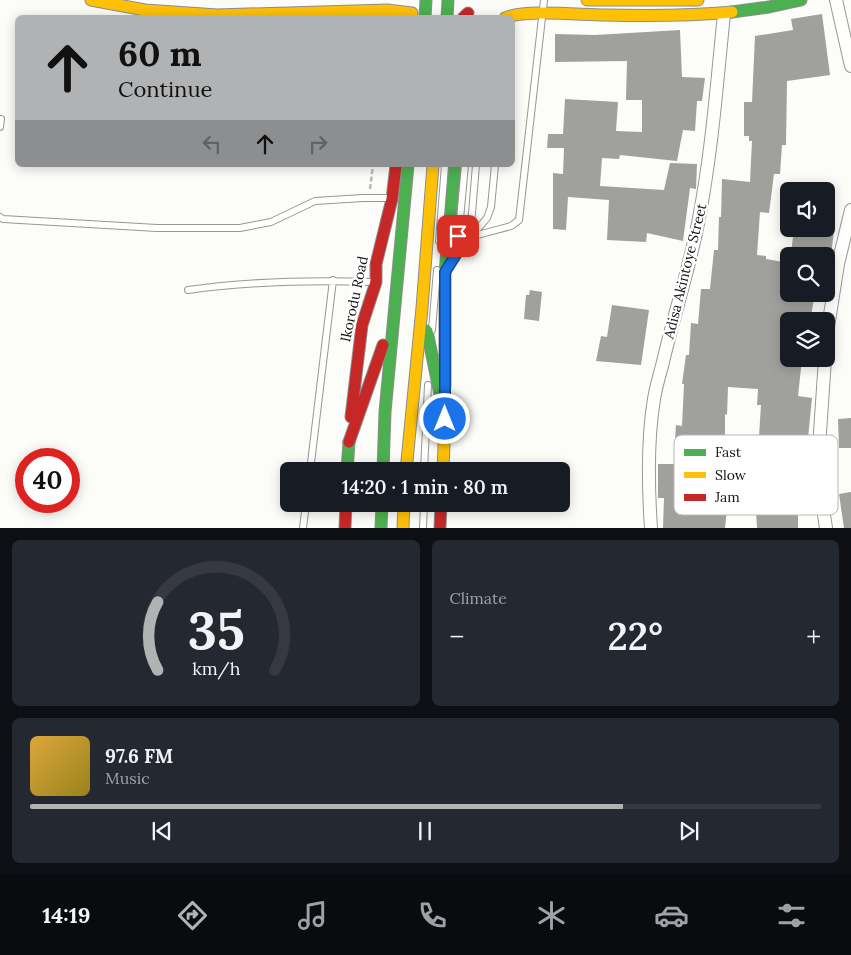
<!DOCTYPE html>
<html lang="en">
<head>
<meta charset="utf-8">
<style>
  :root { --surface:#171b24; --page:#242831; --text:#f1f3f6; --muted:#9ea1a6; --line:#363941; --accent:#b1b2b3 }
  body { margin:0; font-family:Lora,serif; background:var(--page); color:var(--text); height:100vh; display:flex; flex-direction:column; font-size:19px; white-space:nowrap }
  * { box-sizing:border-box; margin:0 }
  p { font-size:16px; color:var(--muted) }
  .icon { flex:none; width:28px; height:28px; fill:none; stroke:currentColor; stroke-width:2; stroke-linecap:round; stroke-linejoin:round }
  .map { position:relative; height:528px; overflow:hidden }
  .details { display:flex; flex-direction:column; gap:12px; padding:12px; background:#0d0f14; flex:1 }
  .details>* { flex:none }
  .guide { position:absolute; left:15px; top:15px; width:500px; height:152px; border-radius:8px; box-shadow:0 2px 12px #0003; background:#b1b2b3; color:#111; overflow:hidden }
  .tools { position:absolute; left:780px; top:182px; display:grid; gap:10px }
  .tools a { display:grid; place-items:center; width:55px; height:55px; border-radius:8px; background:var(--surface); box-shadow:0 2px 12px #0003; font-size:25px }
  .speed { position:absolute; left:15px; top:448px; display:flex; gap:10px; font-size:25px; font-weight:700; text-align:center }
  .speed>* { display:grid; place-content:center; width:65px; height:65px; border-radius:50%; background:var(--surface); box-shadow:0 2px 12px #0003; line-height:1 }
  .speed .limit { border:8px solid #d22; background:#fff; color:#111 }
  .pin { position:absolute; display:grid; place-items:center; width:42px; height:42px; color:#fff; margin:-21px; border-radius:10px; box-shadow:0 2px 8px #0006 }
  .me { position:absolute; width:55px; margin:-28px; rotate:0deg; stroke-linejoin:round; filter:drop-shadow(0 0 4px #0008) }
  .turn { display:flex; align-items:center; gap:18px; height:105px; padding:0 20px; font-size:22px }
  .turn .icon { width:65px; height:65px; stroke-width:2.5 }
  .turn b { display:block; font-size:35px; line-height:42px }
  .lanes { display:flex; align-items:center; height:48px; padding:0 20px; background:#0003; justify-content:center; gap:25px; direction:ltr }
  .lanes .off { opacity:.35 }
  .big { font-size:38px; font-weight:600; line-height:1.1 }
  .details .card { flex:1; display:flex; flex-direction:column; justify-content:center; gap:8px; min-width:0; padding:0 18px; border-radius:8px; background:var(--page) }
  .details .dial { align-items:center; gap:0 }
  .dial svg { height:130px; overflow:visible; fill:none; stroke:var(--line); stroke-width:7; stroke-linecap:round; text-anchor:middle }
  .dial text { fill:var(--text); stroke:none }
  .song { display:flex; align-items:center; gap:15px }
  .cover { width:60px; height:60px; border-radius:8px; background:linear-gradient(135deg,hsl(40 70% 55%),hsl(50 70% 35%)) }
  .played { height:5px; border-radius:2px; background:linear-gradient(90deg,var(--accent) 75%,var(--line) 75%) }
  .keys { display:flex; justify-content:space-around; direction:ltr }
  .heat { display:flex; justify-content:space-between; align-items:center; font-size:28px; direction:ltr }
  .details .tiles { flex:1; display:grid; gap:12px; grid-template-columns:1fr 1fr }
  .card:last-child { grid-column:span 2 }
  .trip { position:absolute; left:280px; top:462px; width:290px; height:50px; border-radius:8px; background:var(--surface); box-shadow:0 2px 12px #0003; font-weight:600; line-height:50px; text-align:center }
  .tab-bar { display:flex; height:80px; justify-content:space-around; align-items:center; background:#090b0e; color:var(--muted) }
  .tab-bar .icon { width:35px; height:35px }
  .tab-bar .selected { color:var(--accent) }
  .tab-bar b { font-size:22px; color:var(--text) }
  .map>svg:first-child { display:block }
</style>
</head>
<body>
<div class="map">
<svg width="851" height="528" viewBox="0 0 851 528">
  <rect width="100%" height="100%" fill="#fcfcf8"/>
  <path fill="#a0a09d" d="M822,14L830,75L787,81L786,145H782L780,174H774L769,213L760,212L757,255L766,256V259L789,263V295L814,299L810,321L789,319V359H802L798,396L812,398L806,458L803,505H798V528H757L756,510L784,509L787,445L786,438L759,436L761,405H757L758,389L728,387L727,415L725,414V444L675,440L676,425L682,426L684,384H682L686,355H689L691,323L698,324L701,289H710L714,250H718L719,217H721L722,179L750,182L752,141H749V136H744V102H752L755,36L793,30L791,19Z
    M680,30L682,77L705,78L702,101H697L695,131L683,130L677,161L620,155L619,159L602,158L600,186L664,190L670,163L697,164L696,189L690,188L683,241L647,233L646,242L607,240L609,200L568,197L566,230L553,229V173L563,174L564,148H547L548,134H563L565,99L618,102L616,131L642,132V100H626L627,61L555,62V34L595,35Z
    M794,229L834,230L831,256L791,253Z
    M530,290L542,292L539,321L524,319L526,295H529Z
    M612,305L649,310L641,365L596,361L601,336L607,337Z
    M851,418V448H839L838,419Z
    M658,464H677V471L758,476L757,500L728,499L725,528H663L664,498H658Z
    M851,492V528H844L839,494Z"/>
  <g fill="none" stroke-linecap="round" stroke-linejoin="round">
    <defs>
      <path id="lane" d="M0,127L1,119
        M476,165L470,237L511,226L519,220L544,0
        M0,217L3,219L157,228H240L271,222L315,201L363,198H390
        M439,241L445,165
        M457,252L465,165
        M451,263L457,253L487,218L491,207L495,165
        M188,290C251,281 311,280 374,282
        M432,330L437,270
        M310,471L333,280
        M424,471L428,385
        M303,528L306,504
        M423,528L424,504"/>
      <path id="street" d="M836,0L851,66
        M826,340L838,264L851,210
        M825,359L819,447L822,502L826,528
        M651,528C648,484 647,441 654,399C656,386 660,374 663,362C674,314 690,267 699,218C712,151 717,82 724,14"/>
      <path id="fast" d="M732,12L769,7L801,0
        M425,18L426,0
        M447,18L448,0
        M427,331L445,419
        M445,386V272L455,165
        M347,471L349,442
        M383,471L385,412L408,165
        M381,528L382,504"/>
      <path id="slow" d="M91,0L145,10L217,15L387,10L412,13
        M587,0H698
        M505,18C525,9 581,15 605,15C647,16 690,16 732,12
        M406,471L422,308L433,165
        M443,471L445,419
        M403,528L404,504"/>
      <path id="jam" d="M463,18L468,13
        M351,417L362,325L376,282V264L392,199L396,165
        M349,442L383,345
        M345,528L346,504
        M440,528L441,504"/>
    </defs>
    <use href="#lane" stroke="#979795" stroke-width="8"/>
    <use href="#street" stroke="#979795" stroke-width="14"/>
    <use href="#fast" stroke="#8d8d8c" stroke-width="13"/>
    <use href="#slow" stroke="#8d8d8c" stroke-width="13"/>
    <use href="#jam" stroke="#8d8d8c" stroke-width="13"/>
    <path stroke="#b9b9b8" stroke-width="2.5" stroke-dasharray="5 2.5" stroke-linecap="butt" d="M370,189L373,165"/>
    <use href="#lane" stroke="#fffffe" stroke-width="6"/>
    <use href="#street" stroke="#fffffe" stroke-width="12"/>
    <use href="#fast" stroke="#4caf50" stroke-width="11"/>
    <use href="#slow" stroke="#ffc107" stroke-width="11"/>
    <use href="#jam" stroke="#c62828" stroke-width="11"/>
  </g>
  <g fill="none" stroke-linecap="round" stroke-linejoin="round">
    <defs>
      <path id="route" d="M445,419V272L457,253L458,236"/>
    </defs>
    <use href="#route" stroke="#114b97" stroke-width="12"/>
    <use href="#route" stroke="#1a73e8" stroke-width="9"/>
  </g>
  <g text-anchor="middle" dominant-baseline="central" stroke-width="5" stroke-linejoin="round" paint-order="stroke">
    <g font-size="14" fill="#111" stroke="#fff">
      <text transform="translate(685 271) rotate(-76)">Adisa Akintoye Street</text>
      <text transform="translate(354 299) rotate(-78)">Ikorodu Road</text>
    </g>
  </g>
  <rect x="674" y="435" width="164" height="80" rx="8" fill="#fff" stroke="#b8b8b8" stroke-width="1"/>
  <rect x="684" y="449" width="22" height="7" fill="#4caf50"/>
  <rect x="684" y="472" width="22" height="6" fill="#ffc107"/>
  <rect x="684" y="494" width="22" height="7" fill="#c62828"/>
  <g font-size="14" fill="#111">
    <text x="715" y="457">Fast</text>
    <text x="715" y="480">Slow</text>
    <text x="715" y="502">Jam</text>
  </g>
</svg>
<div class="tools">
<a><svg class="icon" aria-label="sound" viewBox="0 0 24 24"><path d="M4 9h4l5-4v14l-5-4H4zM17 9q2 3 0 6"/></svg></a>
<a><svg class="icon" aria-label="search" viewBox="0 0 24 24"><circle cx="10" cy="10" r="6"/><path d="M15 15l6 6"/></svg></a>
<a><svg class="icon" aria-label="layers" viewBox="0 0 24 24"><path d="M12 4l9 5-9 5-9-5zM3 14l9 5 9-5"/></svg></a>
</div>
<div class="speed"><div class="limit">40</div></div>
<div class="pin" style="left:458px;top:236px;background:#d93025"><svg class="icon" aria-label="arrive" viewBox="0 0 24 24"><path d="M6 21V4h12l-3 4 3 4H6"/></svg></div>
<svg class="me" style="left:445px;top:419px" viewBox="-20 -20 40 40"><circle r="17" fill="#1a73e8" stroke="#fff" stroke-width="3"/><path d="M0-11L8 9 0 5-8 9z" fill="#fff"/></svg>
<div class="trip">14:20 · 1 min · 80 m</div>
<div class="guide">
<div class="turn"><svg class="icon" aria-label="ahead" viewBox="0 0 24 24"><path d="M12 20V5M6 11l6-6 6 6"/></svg><div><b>60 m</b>Continue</div></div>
<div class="lanes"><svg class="icon off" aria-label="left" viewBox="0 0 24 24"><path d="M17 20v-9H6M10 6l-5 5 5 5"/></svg><svg class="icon" aria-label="ahead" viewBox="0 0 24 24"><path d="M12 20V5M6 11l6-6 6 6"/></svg><svg class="icon off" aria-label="right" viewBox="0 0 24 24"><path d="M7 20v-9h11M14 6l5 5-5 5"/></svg></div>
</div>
</div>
<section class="details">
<div class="tiles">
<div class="card dial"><svg viewBox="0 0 100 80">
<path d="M14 69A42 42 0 1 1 86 69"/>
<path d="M14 69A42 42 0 0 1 14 27" stroke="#b1b2b3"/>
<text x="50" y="56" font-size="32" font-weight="700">35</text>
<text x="50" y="72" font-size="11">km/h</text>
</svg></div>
<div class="card"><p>Climate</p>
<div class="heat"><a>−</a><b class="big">22°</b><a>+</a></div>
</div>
<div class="card">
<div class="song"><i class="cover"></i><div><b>97.6 FM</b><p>Music</p></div></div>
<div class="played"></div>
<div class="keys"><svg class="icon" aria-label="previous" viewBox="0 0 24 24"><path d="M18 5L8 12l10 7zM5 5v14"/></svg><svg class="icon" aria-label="pause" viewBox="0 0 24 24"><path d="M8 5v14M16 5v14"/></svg><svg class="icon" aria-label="next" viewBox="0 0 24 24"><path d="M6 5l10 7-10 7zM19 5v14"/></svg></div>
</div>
</div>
</section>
<nav class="tab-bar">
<b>14:19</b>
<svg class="icon selected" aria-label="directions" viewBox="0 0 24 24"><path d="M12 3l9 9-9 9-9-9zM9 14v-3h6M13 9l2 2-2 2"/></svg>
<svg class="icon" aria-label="music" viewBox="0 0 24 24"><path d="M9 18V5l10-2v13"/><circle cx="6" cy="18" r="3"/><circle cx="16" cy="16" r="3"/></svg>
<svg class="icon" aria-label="phone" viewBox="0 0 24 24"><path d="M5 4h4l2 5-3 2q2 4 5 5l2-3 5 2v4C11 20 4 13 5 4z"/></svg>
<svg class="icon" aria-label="climate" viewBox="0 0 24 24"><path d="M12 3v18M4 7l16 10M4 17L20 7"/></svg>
<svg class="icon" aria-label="car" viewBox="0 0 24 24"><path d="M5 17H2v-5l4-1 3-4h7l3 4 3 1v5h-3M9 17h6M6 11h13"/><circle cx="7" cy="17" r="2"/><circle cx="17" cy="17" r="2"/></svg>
<svg class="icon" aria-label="filters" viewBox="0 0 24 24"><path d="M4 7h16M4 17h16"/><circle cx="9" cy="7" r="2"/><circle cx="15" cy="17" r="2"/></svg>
</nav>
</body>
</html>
